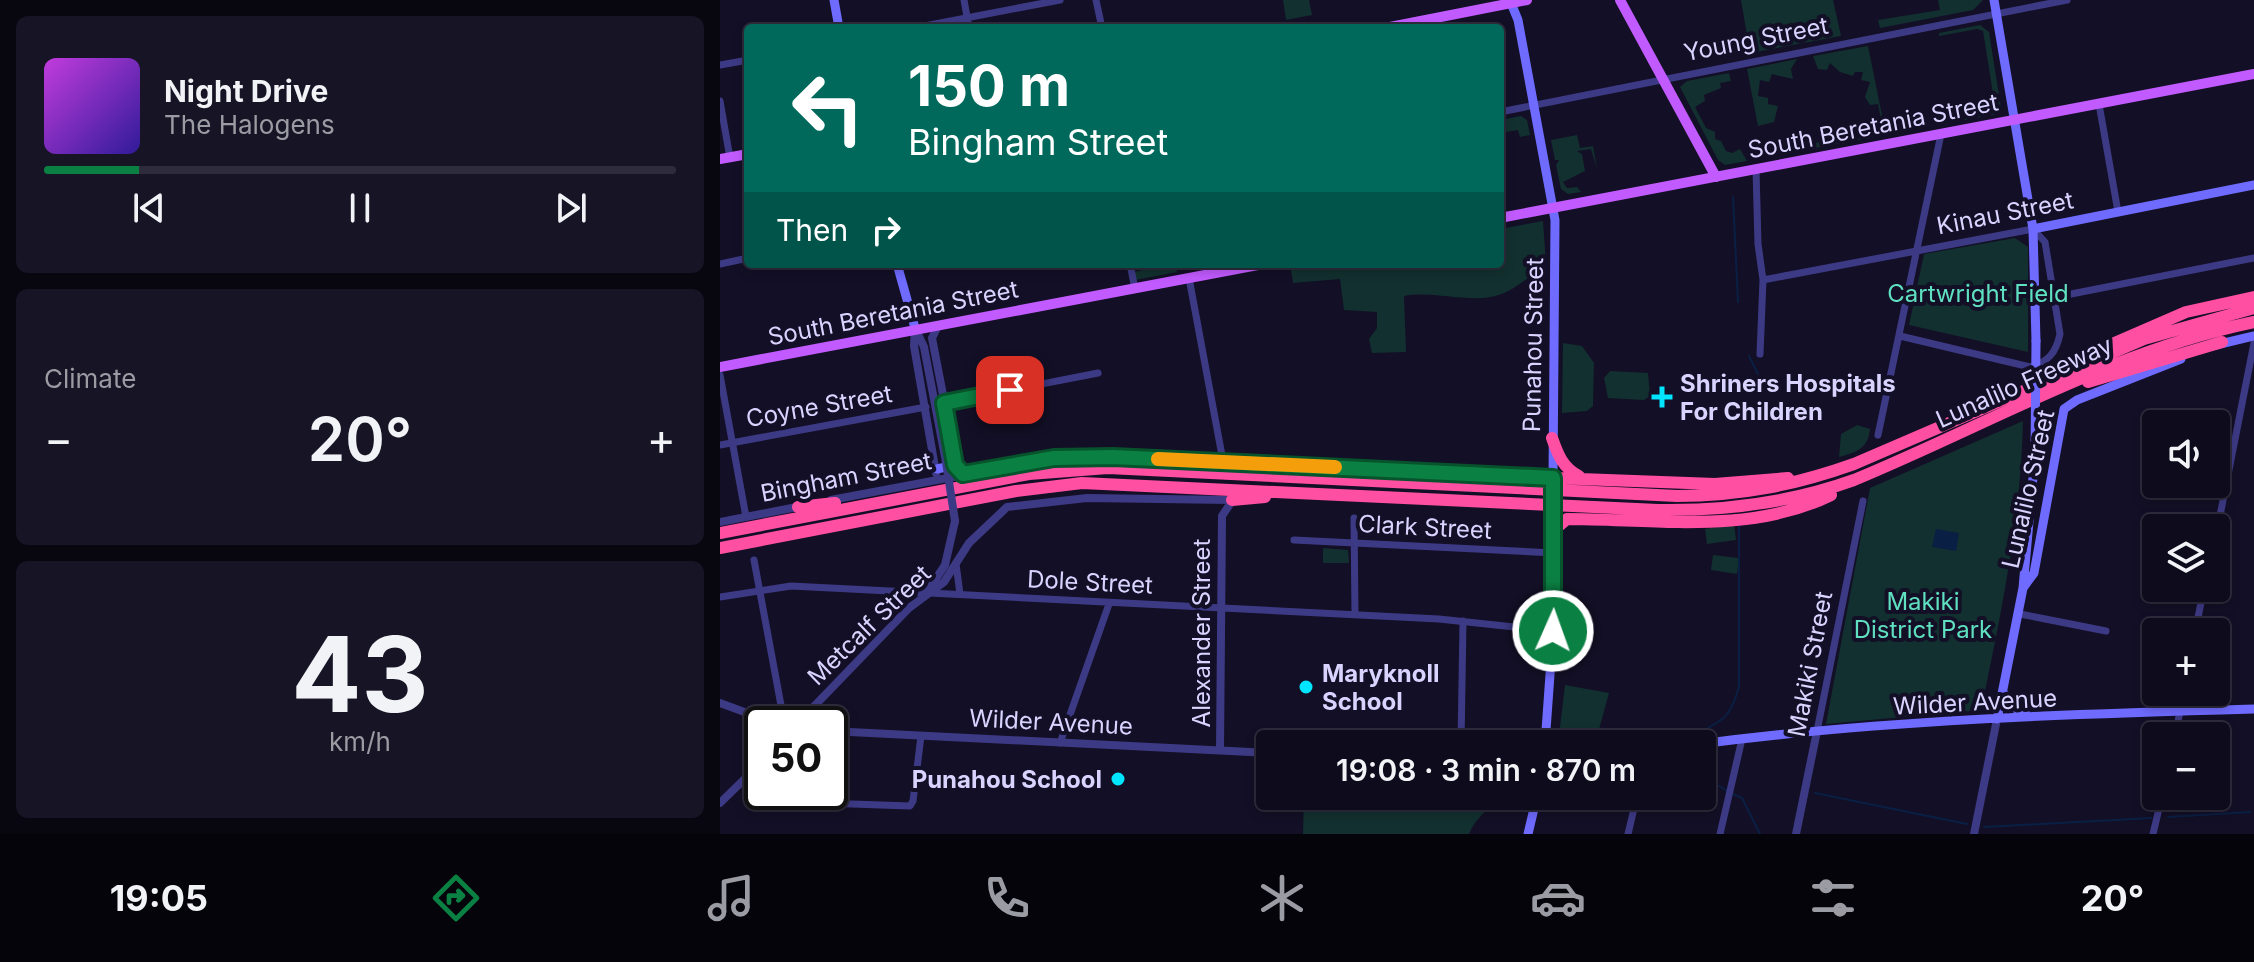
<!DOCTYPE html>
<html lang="en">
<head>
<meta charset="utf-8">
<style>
  :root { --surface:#0e0b1c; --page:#171425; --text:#f1f3f6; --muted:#9b9ba3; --line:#2e2b3b; --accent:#0b8043 }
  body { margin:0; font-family:Inter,sans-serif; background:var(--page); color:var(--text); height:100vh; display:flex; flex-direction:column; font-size:30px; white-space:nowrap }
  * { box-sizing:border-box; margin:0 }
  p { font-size:26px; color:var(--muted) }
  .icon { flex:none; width:44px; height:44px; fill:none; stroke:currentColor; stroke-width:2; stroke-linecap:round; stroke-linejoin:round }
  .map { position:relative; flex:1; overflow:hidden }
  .side { display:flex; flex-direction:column; gap:16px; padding:16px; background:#08060f; width:720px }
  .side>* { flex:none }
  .hud { position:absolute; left:24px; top:24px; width:760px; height:244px; border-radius:8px; box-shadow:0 4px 12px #0003,0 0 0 2px var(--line); background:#00695c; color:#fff; overflow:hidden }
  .tools { position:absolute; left:1422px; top:410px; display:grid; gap:16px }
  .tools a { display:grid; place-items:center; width:88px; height:88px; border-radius:8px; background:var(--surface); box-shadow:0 4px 12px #0003,0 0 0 2px var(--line); font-size:40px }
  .speed { position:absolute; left:24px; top:706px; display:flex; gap:16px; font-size:40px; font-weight:700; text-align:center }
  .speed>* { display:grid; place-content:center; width:104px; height:104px; border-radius:50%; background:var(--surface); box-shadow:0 4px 12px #0003,0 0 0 2px var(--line); line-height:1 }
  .speed .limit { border:4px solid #111; border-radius:12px; background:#fff; color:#111 }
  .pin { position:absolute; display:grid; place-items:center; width:68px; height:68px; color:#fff; margin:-34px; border-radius:16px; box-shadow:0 4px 12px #0006 }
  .me { position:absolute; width:88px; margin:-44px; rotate:2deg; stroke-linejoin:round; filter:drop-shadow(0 0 6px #0008) }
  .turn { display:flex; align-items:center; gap:28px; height:168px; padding:0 32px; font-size:36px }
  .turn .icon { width:104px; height:104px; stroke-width:2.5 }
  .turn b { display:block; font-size:56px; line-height:68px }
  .then { display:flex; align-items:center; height:76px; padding:0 32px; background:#0003; gap:16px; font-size:30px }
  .big { font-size:60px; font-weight:600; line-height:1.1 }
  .side .card { flex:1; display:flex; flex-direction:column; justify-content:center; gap:12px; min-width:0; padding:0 28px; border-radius:12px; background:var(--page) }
  .side .dial { align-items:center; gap:0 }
  .dial b { font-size:104px; line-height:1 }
  .song { display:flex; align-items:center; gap:24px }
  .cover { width:96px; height:96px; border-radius:12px; background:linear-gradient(135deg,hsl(290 70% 55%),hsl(250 70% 35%)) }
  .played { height:8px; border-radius:4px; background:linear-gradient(90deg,var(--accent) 15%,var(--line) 15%) }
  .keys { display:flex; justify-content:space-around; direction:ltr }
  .heat { display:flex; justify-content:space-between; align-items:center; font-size:44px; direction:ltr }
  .trip { position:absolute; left:536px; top:730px; width:460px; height:80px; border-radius:8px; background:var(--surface); box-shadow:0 4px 12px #0003,0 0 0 2px var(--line); font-weight:600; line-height:80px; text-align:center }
  .tab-bar { display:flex; height:128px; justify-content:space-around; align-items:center; background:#06040b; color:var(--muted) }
  .tab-bar .icon { width:56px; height:56px }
  .tab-bar .current { color:var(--accent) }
  .tab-bar b { font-size:36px; color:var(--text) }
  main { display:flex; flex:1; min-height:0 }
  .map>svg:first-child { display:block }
</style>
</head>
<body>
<main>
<section class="side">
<div class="card">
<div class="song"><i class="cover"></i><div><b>Night Drive</b><p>The Halogens</p></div></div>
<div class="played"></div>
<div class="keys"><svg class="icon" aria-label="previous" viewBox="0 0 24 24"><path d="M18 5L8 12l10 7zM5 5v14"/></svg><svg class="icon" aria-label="pause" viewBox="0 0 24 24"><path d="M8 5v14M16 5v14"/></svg><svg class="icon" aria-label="next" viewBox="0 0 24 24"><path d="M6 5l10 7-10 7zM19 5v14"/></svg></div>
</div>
<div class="card"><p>Climate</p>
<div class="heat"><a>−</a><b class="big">20°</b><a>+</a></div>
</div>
<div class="card dial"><b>43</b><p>km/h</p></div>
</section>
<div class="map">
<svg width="1534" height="834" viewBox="0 0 1534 834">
  <rect width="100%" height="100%" fill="#130f26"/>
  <path fill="#12302f" d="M563,0H589L592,15L566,20Z
    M1021,0H1113L1121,36L1030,53Z
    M1218,0H1263L1253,10L1160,28L1158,20L1220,10Z
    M1260,25L1269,32L1281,108L1276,114L1245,120L1243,112L1275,106L1263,31L1257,29L1219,36V33Z
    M1148,46L1166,135L1068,153L1066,143L1077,141L1078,146L1129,137V131L1163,129L1158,104L1150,105L1145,97L1150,82L1141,80L1143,72H1135L1133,76L1120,72L1110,63L1107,70L1098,69L1093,56Z
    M1077,59L1071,69L1073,79L1052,74L1049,82L1040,80L1038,96L1048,98V104L1058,106L1054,122L1038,126L1027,69Z
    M1009,73L1011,81L1000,83L1001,88L984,95L985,101L975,107L986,128L995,132V139L1001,141L1006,151L1012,153L1020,149L1027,161L1005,165L998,160L960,87L967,81Z
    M801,116L807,120L810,135L800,137L798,130L780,133V120Z
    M857,135L860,148L873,146L877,169L871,149L857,151L862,154L865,171L843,182L847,188L857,187L861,192L848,194L841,189L836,165L839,160H835L831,140Z
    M823,221L826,264C813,274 799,286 784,293C754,306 716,290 684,296L686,352L652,353L649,339L657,328V312L624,310L620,279L573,283L571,270L600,264H780V229Z
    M1295,238L1308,247V352L1189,325L1204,254Z
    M427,264H455L457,272L415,280L414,272L428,269Z
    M843,343L862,346L874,363L873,406L867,411L842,413Z
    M890,371L928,373L930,396L924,400L888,398L884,378Z
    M1303,421C1301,518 1281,615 1261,710L1106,724L1150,488Z
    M1137,425L1150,429C1148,449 1137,452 1119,457L1121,434Z
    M1014,524L1016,540L987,544L985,529Z
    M603,548L628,550L629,563H603Z
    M993,555L1019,558L1017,574L991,570Z
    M845,685L889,693L875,744H838Z
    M584,796H776C768,812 755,818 749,834H583Z"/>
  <path fill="#0a1f44" d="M1216,529L1239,533L1236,551L1212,547Z"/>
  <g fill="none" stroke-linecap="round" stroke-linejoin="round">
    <path stroke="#0a1f44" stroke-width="2" d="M1013,197L1018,302
      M1029,356L1038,374
      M974,740C997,715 1006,731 1019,687V524
      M982,775L1007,791
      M1095,793L1247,824
      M1013,794L1022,798L1040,834
      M1448,817L1530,812
      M1264,827L1431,818"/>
    <path stroke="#3d3a85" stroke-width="7" d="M244,0L249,28
      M376,0L382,28
      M194,28L340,0
      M0,65L28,60
      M0,101L10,158
      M1379,104L1398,212
      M780,112L1347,0
      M1036,169L1038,244L1043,280L1040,354
      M0,264L28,258
      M410,264L415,289
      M469,278L503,461
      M1043,280L1313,229L1325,242L1340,334C1336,353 1328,362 1310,367L1180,336
      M1336,297L1534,258
      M0,375L26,517
      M224,403L378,373
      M1158,435L1221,134
      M0,445L206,407
      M634,518L635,614
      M1496,536L1534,343
      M574,540L834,553
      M34,560L63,716L68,724
      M236,564L240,594
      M0,597L71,586L719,619L833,631
      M1300,614L1386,631
      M1475,632L1484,588
      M1097,731L1143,501
      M1455,736L1464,692
      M340,743L389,604
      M741,744L743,621
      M68,792L74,802L190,806L193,801L201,736
      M908,834L917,796
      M1000,834L1022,739
      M1433,834L1442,796"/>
    <path stroke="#3d3a85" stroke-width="8" d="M218,326L212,338L237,467
      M195,328L194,346L216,473
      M195,328L204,347L226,462
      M111,500L334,458L561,463L833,478
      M0,522L82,506
      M207,592L225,565L235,521
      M0,703L57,724
      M77,724L189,608L224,582L249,543L287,507L367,498L512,500
      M110,731L550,753
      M500,750L502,516L512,501
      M0,803L42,762
      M1076,834L1097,731
      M1254,834L1277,719"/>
    <path stroke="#6f6bff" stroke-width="9" d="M114,0L119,28
      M1274,0L1313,229L1316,341
      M791,3L798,20L835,220L833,478
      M1313,229L1534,185
      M177,264L195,328
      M1496,345L1534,336
      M217,469L235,465
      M1303,588L1314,573L1344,409L1357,400L1461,359
      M1283,692L1293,707L1306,714
      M1277,719L1303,588L1315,455
      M825,744L835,605L834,512
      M980,744C1163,720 1349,714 1534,709
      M808,834L817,796"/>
    <path stroke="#c25bff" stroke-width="10" d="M900,0L996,177
      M665,28L807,0
      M0,159L28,154
      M780,218L1534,74
      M0,367L543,264"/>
    <path stroke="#ff4fa3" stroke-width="12" d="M1390,345L1466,312L1534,297
      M1368,382L1502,342
      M832,438C838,455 843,468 859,476
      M833,478L995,484L1068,478
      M512,500L545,497
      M78,507L115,503
      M834,530L847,519C934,519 1030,535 1111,495
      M0,533L309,474L388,468L957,496C1020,496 1075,485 1134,464L1424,339L1534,308
      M0,548L296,491L362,483L938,510C1005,511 1070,503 1134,480C1265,426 1393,351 1534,322"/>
    <path stroke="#3d3a85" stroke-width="8" d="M226,462L235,521"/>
    <path stroke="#6f6bff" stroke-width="9" d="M1315,455L1316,341
      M833,478L834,512"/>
  </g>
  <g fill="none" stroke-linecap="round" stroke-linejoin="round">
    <defs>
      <path id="route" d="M290,390L224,403L235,465L243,474L334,458L393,457L833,478V631"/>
    </defs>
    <use href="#route" stroke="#07532c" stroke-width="20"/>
    <use href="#route" stroke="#0b8043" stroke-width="14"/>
    <path stroke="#f59e0b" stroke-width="14" d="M438,459L615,467"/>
  </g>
  <g fill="#00e5ff" stroke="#130f26" stroke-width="3">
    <path d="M938 385h8v8h8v8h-8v8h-8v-8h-8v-8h8z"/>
    <circle cx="586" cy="687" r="8"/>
    <circle cx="398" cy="779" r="8"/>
  </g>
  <g text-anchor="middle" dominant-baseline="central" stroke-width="8" stroke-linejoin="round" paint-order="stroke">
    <g font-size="24" fill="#d9d4ff" stroke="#130f26">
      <text transform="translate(1036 39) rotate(-11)">Young Street</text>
      <text transform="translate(1153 126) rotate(-11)">South Beretania Street</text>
      <text transform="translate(1285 213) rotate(-11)">Kinau Street</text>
      <text transform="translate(173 313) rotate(-11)">South Beretania Street</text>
      <text transform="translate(813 345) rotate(-89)">Punahou Street</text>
      <text transform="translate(1304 382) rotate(-24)">Lunalilo Freeway</text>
      <text transform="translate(99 406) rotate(-10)">Coyne Street</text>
      <text transform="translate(126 477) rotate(-11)">Bingham Street</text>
      <text transform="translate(1308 489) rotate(-77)">Lunalilo Street</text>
      <text transform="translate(705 527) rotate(3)">Clark Street</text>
      <text transform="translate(370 582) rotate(3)">Dole Street</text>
      <text transform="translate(149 625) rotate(-44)">Metcalf Street</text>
      <text transform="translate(481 633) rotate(-90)">Alexander Street</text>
      <text transform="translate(1090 664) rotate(-79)">Makiki Street</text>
      <text transform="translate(1255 702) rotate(-3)">Wilder Avenue</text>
      <text transform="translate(331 722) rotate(3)">Wilder Avenue</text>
    </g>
    <g font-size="24" fill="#5fe0c0" stroke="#130f26">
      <text x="1258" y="293">Cartwright Field</text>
      <text x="1203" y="601">Makiki<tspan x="1203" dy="28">District Park</tspan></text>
    </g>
    <g font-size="24" font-weight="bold" fill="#d9d4ff" stroke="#130f26" text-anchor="start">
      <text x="960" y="383">Shriners Hospitals<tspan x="960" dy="28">For Children</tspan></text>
      <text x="602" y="673">Maryknoll<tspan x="602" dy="28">School</tspan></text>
      <text x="382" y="779" text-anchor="end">Punahou School</text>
    </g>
  </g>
</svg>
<div class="tools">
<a><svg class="icon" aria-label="sound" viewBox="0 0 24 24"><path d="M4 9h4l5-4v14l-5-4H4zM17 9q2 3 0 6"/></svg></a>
<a><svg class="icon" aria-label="layers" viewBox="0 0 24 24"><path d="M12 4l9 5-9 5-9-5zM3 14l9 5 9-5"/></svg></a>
<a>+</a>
<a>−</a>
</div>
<div class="speed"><div class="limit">50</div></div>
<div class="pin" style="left:290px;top:390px;background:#d93025"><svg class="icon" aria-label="arrive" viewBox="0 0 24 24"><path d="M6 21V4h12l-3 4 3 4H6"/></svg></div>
<svg class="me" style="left:833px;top:631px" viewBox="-20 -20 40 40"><circle r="17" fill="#0b8043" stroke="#fff" stroke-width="3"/><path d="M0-11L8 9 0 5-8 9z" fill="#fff"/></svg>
<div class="trip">19:08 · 3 min · 870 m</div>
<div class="hud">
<div class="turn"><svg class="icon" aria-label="left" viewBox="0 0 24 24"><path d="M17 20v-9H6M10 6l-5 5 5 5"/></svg><div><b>150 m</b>Bingham Street</div></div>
<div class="then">Then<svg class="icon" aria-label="right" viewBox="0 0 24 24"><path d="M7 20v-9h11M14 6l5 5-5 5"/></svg></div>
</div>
</div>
</main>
<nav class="tab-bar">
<b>19:05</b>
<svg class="icon current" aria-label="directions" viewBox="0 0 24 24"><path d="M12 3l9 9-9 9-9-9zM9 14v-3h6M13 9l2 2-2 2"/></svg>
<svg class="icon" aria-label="music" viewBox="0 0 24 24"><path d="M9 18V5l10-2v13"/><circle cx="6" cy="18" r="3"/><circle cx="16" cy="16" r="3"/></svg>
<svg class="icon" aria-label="phone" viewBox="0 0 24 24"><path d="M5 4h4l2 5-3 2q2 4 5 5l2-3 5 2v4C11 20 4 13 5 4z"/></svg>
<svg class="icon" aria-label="climate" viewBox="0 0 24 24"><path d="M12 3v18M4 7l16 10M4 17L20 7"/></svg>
<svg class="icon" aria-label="car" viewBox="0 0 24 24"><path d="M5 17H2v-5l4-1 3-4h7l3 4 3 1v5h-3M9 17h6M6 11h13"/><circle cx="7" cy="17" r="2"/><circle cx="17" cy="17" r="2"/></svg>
<svg class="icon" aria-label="filters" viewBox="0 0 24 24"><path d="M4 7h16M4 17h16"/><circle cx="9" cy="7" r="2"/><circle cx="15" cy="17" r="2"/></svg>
<b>20°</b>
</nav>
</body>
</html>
